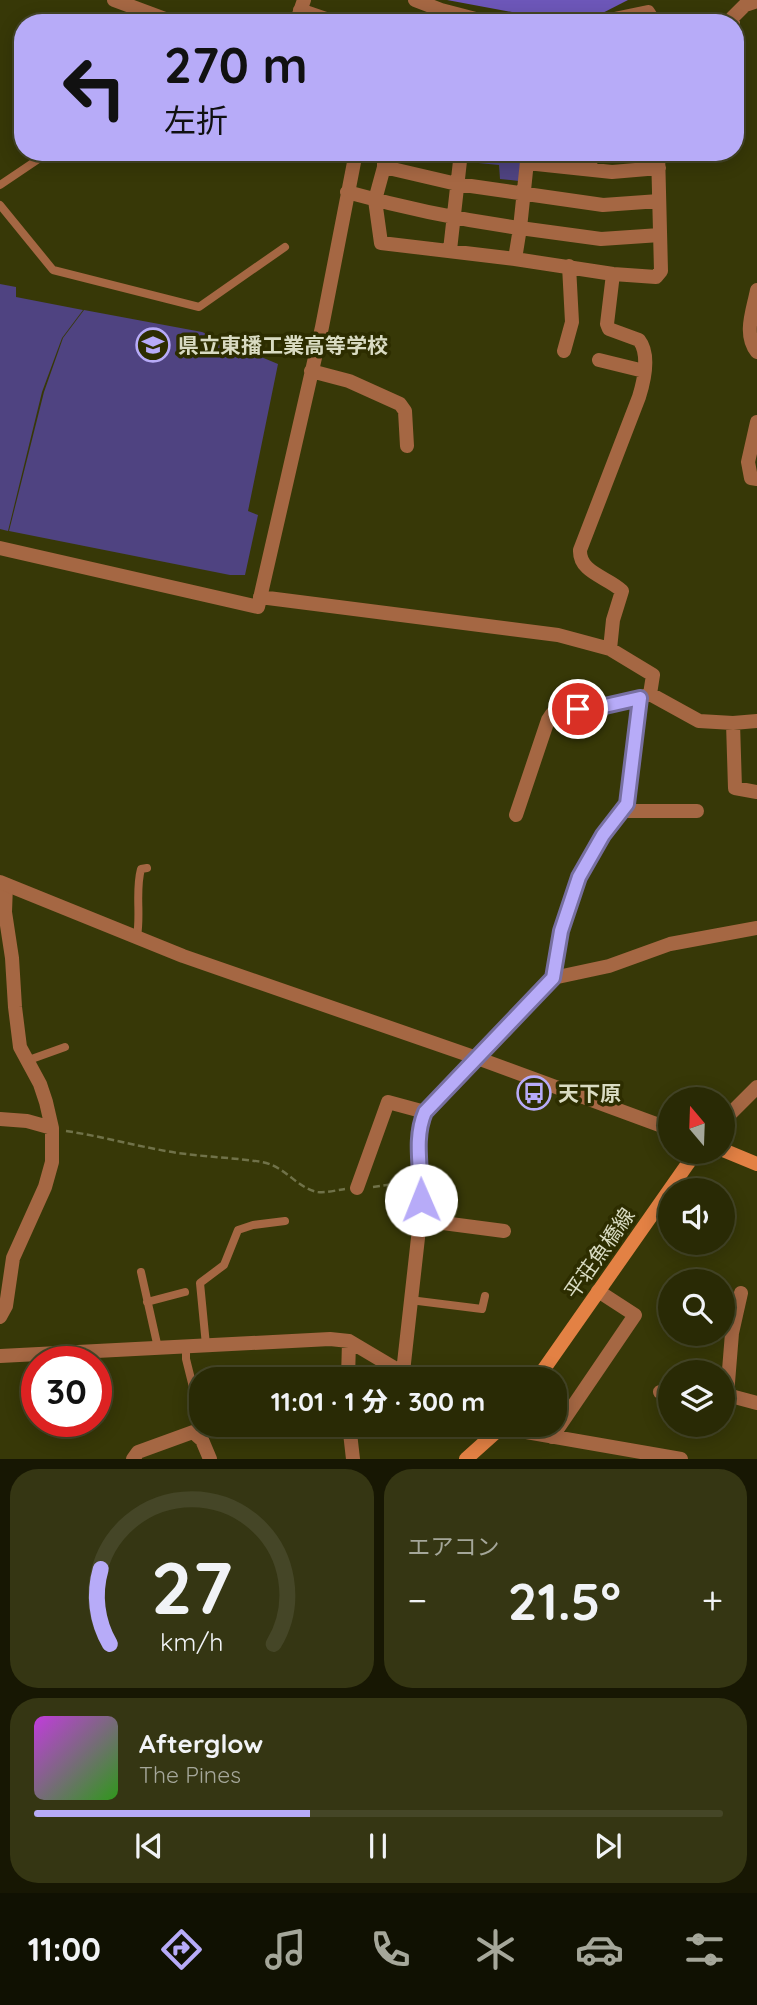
<!DOCTYPE html>
<html lang="ja">
<head>
<meta charset="utf-8">
<style>
  :root { --surface:#292a05; --page:#353613; --text:#f1f3f6; --muted:#a5a79a; --line:#454627; --accent:#b7abf8 }
  body { margin:0; font-family:Quicksand,"Noto Sans JP",sans-serif; background:var(--page); color:var(--text); height:100vh; display:flex; flex-direction:column; font-size:26px; white-space:nowrap }
  * { box-sizing:border-box; margin:0 }
  p { font-size:23px; color:var(--muted) }
  .icon { flex:none; width:38px; height:38px; fill:none; stroke:currentColor; stroke-width:2; stroke-linecap:round; stroke-linejoin:round }
  .map { position:relative; height:1459px; overflow:hidden }
  .sheet { display:flex; flex-direction:column; gap:10px; padding:10px; background:#171703; flex:1 }
  .sheet>* { flex:none }
  .hud { position:absolute; left:14px; top:14px; width:730px; height:147px; border-radius:28px; box-shadow:0 4px 18px #0003,0 0 0 2px var(--line); background:#b7abf8; color:#111; overflow:hidden }
  .needle { width:46px; rotate:341deg }
  .controls { position:absolute; left:658px; top:1087px; display:grid; gap:14px }
  .controls a { display:grid; place-items:center; width:77px; height:77px; border-radius:50%; background:var(--surface); box-shadow:0 4px 18px #0003,0 0 0 2px var(--line); font-size:35px }
  .speed { position:absolute; left:21px; top:1346px; display:flex; gap:14px; font-size:35px; font-weight:700; text-align:center }
  .speed>* { display:grid; place-content:center; width:91px; height:91px; border-radius:50%; background:var(--surface); box-shadow:0 4px 18px #0003,0 0 0 2px var(--line); line-height:1 }
  .speed .limit { border:10px solid #d22; background:#fff; color:#111 }
  .pin { position:absolute; display:grid; place-items:center; width:60px; height:60px; color:#fff; margin:-30px; border:4px solid #fff; border-radius:50%; box-shadow:0 2px 7px #0007 }
  .me { position:absolute; width:77px; margin:-38px; rotate:359deg; stroke-linejoin:round; filter:drop-shadow(0 0 5px #0008) }
  .turn { display:flex; align-items:center; gap:24px; height:147px; padding:0 35px; font-size:32px }
  .turn .icon { width:91px; height:91px; stroke-width:2.5 }
  .turn b { display:block; font-size:49px; line-height:60px }
  .big { font-size:52px; font-weight:800; line-height:1.1 }
  .sheet .widget { flex:1; display:flex; flex-direction:column; justify-content:center; gap:10px; min-width:0; padding:0 24px; border-radius:28px; background:var(--page) }
  .sheet .dial { align-items:center; gap:0 }
  .dial svg { height:182px; overflow:visible; fill:none; stroke:var(--line); stroke-width:7; stroke-linecap:round; text-anchor:middle }
  .dial text { fill:var(--text); stroke:none }
  .song { display:flex; align-items:center; gap:21px }
  .cover { width:84px; height:84px; border-radius:10px; background:linear-gradient(135deg,hsl(290 70% 55%),hsl(110 70% 35%)) }
  .played { height:7px; border-radius:4px; background:linear-gradient(90deg,var(--accent) 40%,var(--line) 40%) }
  .keys { display:flex; justify-content:space-around; direction:ltr }
  .heat { display:flex; justify-content:space-between; align-items:center; font-size:38px; direction:ltr }
  .sheet .tiles { flex:1; display:grid; gap:10px; grid-template-columns:1fr 1fr }
  .widget:last-child { grid-column:span 2 }
  .trip { position:absolute; left:189px; top:1367px; width:378px; height:70px; border-radius:28px; background:var(--surface); box-shadow:0 4px 18px #0003,0 0 0 2px var(--line); font-weight:800; line-height:70px; text-align:center }
  .menu { display:flex; height:112px; justify-content:space-around; align-items:center; background:#101102; color:var(--muted) }
  .menu .icon { width:49px; height:49px }
  .menu .selected { color:var(--accent) }
  .menu b { font-size:32px; color:var(--text) }
  .map>svg:first-child { display:block }
</style>
</head>
<body>
<div class="map">
<svg width="757" height="1459" viewBox="0 0 757 1459">
  <rect width="100%" height="100%" fill="#373807"/>
  <path fill="#4f4381" d="M468,152H521L519,181L500,179L499,165L468,162Z
    M0,284L16,287V297L83,310L62,338L42,392L8,531L0,529Z
    M84,310L202,332L278,364L248,511L258,515L245,575H230L9,531L44,392L63,338Z"/>
  <path fill="#6d57b9" d="M447,0H628L583,23H571Z"/>
  <g fill="none" stroke-linecap="round" stroke-linejoin="round">
    <path stroke="#707249" stroke-width="2.5" stroke-dasharray="7 3.5" stroke-linecap="butt" d="M66,1131C100,1136 132,1145 166,1151C198,1157 230,1157 262,1162C285,1166 298,1189 318,1192C326,1193 337,1190 345,1189
      M373,1187L408,1182
      M210,1425L211,1424"/>
    <path stroke="#a56743" stroke-width="8" d="M0,185L46,154
      M0,205L53,270L199,307L285,247
      M137,936C141,914 135,891 141,869L147,868
      M26,1061L65,1047
      M141,1272L158,1348
      M410,1300L482,1309L485,1296
      M147,1302L185,1292
      M206,1345L200,1283L224,1265L238,1230L253,1225L285,1221
      M186,1346V1359L198,1407"/>
    <path stroke="#a56743" stroke-width="14" d="M114,0L176,23
      M415,0L441,10L491,23
      M300,10L338,23
      M296,23L304,0
      M595,23L648,12L655,23
      M733,23L732,18L745,5L757,1
      M735,31L738,43L735,52
      M528,152L520,228L601,239L660,235
      M527,163L612,172L659,168
      M384,167L457,184L603,205L659,201
      M590,169L591,152
      M347,192C404,208 461,220 520,228L515,259L381,243L375,200L384,167V152
      M450,250L461,152
      M515,259L613,274L656,277L661,271L658,152
      M757,290C753,311 743,334 757,352
      M564,351L572,322L569,266
      M599,360L644,371
      M311,371L349,381L400,404L405,411L407,446
      M757,422L748,462L751,478L757,479
      M0,548L258,607L322,327L356,152
      M260,597L558,635L610,649L653,675L650,694L699,721L733,723L757,721
      M610,649L613,620L622,591C608,577 579,573 580,550L639,397C644,381 650,354 639,340L609,329L607,324L613,274
      M733,723L735,788L757,792
      M624,811H697
      M516,815L548,720L552,714L559,711L596,708L640,698
      M553,978L609,966L670,944L757,928
      M0,1119L27,1121L52,1128
      M723,1121L757,1087
      M357,1188L388,1102L425,1112
      M420,1220L504,1231
      M741,1293L732,1333L727,1395L757,1403
      M0,1317L6,1306L13,1258L45,1187L52,1162V1128L46,1102L40,1084L20,1047L15,1007L12,958L5,912L6,885
      M0,1356L330,1339L349,1341L413,1379
      M403,1372L420,1220L421,1180L418,1144L419,1126L425,1112L442,1093L553,978L561,931L579,877L603,835L627,804L640,698L650,694
      M348,1379L349,1341
      M660,1392L670,1393
      M349,1424L353,1459
      M496,1424L503,1428L681,1459
      M552,1437L635,1315L598,1291
      M133,1459L138,1452L193,1432L202,1440L210,1459"/>
    <path stroke="#a56743" stroke-width="14" d="M0,882L183,956L477,1058L670,1129"/>
    <path stroke="#e38144" stroke-width="14" d="M723,1150L757,1164
      M537,1379L696,1152
      M466,1459L505,1424"/>
  </g>
  <g fill="none" stroke-linecap="round" stroke-linejoin="round">
    <defs>
      <path id="route" d="M421,1200C422,1170 413,1140 425,1112L553,978L561,931L579,877L603,835L627,804L640,698L596,708L578,709"/>
    </defs>
    <use href="#route" stroke="#776fa1" stroke-width="18"/>
    <use href="#route" stroke="#b7abf8" stroke-width="12"/>
  </g>
  <defs>
    <symbol id="school-ring" viewBox="-11 -11 22 22"><circle r="9.5" fill="#2d2d00" stroke="#b7abf8" stroke-width="1.5"/><path d="M0-5L7-2L0 1L-7-2ZM-4 1L0 2.5L4 1V4Q0 6-4 4Z" fill="#b7abf8"/></symbol>
    <symbol id="bus-ring" viewBox="-11 -11 22 22"><circle r="9.5" fill="#2d2d00" stroke="#b7abf8" stroke-width="1.5"/><path d="M-5-6H5V4H4V6H2V4H-2V6H-4V4H-5ZM-3.5-4V0h7V-4ZM-3.5 1.2v1.5H-2V1.2ZM2 1.2v1.5H3.5V1.2Z" fill="#b7abf8"/></symbol>
  </defs>
  <g fill-rule="evenodd">
    <use href="#school-ring" x="134" y="326" width="38" height="38"/>
    <use href="#bus-ring" x="515" y="1074" width="38" height="38"/>
  </g>
  <g text-anchor="middle" dominant-baseline="central" stroke-width="7" stroke-linejoin="round" paint-order="stroke">
    <g font-size="21" font-weight="bold" fill="#d9dbc2" stroke="#2d2d00" text-anchor="start">
      <text x="178" y="345">県立東播工業高等学校</text>
      <text x="558" y="1093">天下原</text>
    </g>
    <g font-size="21" fill="#d9dbc2" stroke="#2d2d00">
      <text transform="translate(599 1253) rotate(-55)">平荘魚橋線</text>
    </g>
  </g>
</svg>
<div class="controls">
<a><svg class="needle" viewBox="-14 -14 28 28"><path d="M0-13l5 13h-10z" fill="#e53935"/><path d="M0 13l5-13h-10z" fill="#a5a79a"/></svg></a>
<a><svg class="icon" aria-label="sound" viewBox="0 0 24 24"><path d="M4 9h4l5-4v14l-5-4H4zM17 9q2 3 0 6"/></svg></a>
<a><svg class="icon" aria-label="search" viewBox="0 0 24 24"><circle cx="10" cy="10" r="6"/><path d="M15 15l6 6"/></svg></a>
<a><svg class="icon" aria-label="layers" viewBox="0 0 24 24"><path d="M12 4l9 5-9 5-9-5zM3 14l9 5 9-5"/></svg></a>
</div>
<div class="speed"><div class="limit">30</div></div>
<div class="pin" style="left:578px;top:709px;background:#d93025"><svg class="icon" aria-label="arrive" viewBox="0 0 24 24"><path d="M6 21V4h12l-3 4 3 4H6"/></svg></div>
<svg class="me" style="left:421px;top:1200px" viewBox="-20 -20 40 40"><circle r="19" fill="#fff"/><path d="M0-13L10 11 0 6-10 11z" fill="#b7abf8"/></svg>
<div class="trip">11:01 · 1 分 · 300 m</div>
<div class="hud">
<div class="turn"><svg class="icon" aria-label="left" viewBox="0 0 24 24"><path d="M17 20v-9H6M10 6l-5 5 5 5"/></svg><div><b>270 m</b>左折</div></div>
</div>
</div>
<section class="sheet">
<div class="tiles">
<div class="widget dial"><svg viewBox="0 0 100 80">
<path d="M14 69A42 42 0 1 1 86 69"/>
<path d="M14 69A42 42 0 0 1 10 36" stroke="#b7abf8"/>
<text x="50" y="56" font-size="32" font-weight="700">27</text>
<text x="50" y="72" font-size="11">km/h</text>
</svg></div>
<div class="widget"><p>エアコン</p>
<div class="heat"><a>−</a><b class="big">21.5°</b><a>+</a></div>
</div>
<div class="widget">
<div class="song"><i class="cover"></i><div><b>Afterglow</b><p>The Pines</p></div></div>
<div class="played"></div>
<div class="keys"><svg class="icon" aria-label="previous" viewBox="0 0 24 24"><path d="M18 5L8 12l10 7zM5 5v14"/></svg><svg class="icon" aria-label="pause" viewBox="0 0 24 24"><path d="M8 5v14M16 5v14"/></svg><svg class="icon" aria-label="next" viewBox="0 0 24 24"><path d="M6 5l10 7-10 7zM19 5v14"/></svg></div>
</div>
</div>
</section>
<nav class="menu">
<b>11:00</b>
<svg class="icon selected" aria-label="directions" viewBox="0 0 24 24"><path d="M12 3l9 9-9 9-9-9zM9 14v-3h6M13 9l2 2-2 2"/></svg>
<svg class="icon" aria-label="music" viewBox="0 0 24 24"><path d="M9 18V5l10-2v13"/><circle cx="6" cy="18" r="3"/><circle cx="16" cy="16" r="3"/></svg>
<svg class="icon" aria-label="phone" viewBox="0 0 24 24"><path d="M5 4h4l2 5-3 2q2 4 5 5l2-3 5 2v4C11 20 4 13 5 4z"/></svg>
<svg class="icon" aria-label="climate" viewBox="0 0 24 24"><path d="M12 3v18M4 7l16 10M4 17L20 7"/></svg>
<svg class="icon" aria-label="car" viewBox="0 0 24 24"><path d="M5 17H2v-5l4-1 3-4h7l3 4 3 1v5h-3M9 17h6M6 11h13"/><circle cx="7" cy="17" r="2"/><circle cx="17" cy="17" r="2"/></svg>
<svg class="icon" aria-label="filters" viewBox="0 0 24 24"><path d="M4 7h16M4 17h16"/><circle cx="9" cy="7" r="2"/><circle cx="15" cy="17" r="2"/></svg>
</nav>
</body>
</html>
